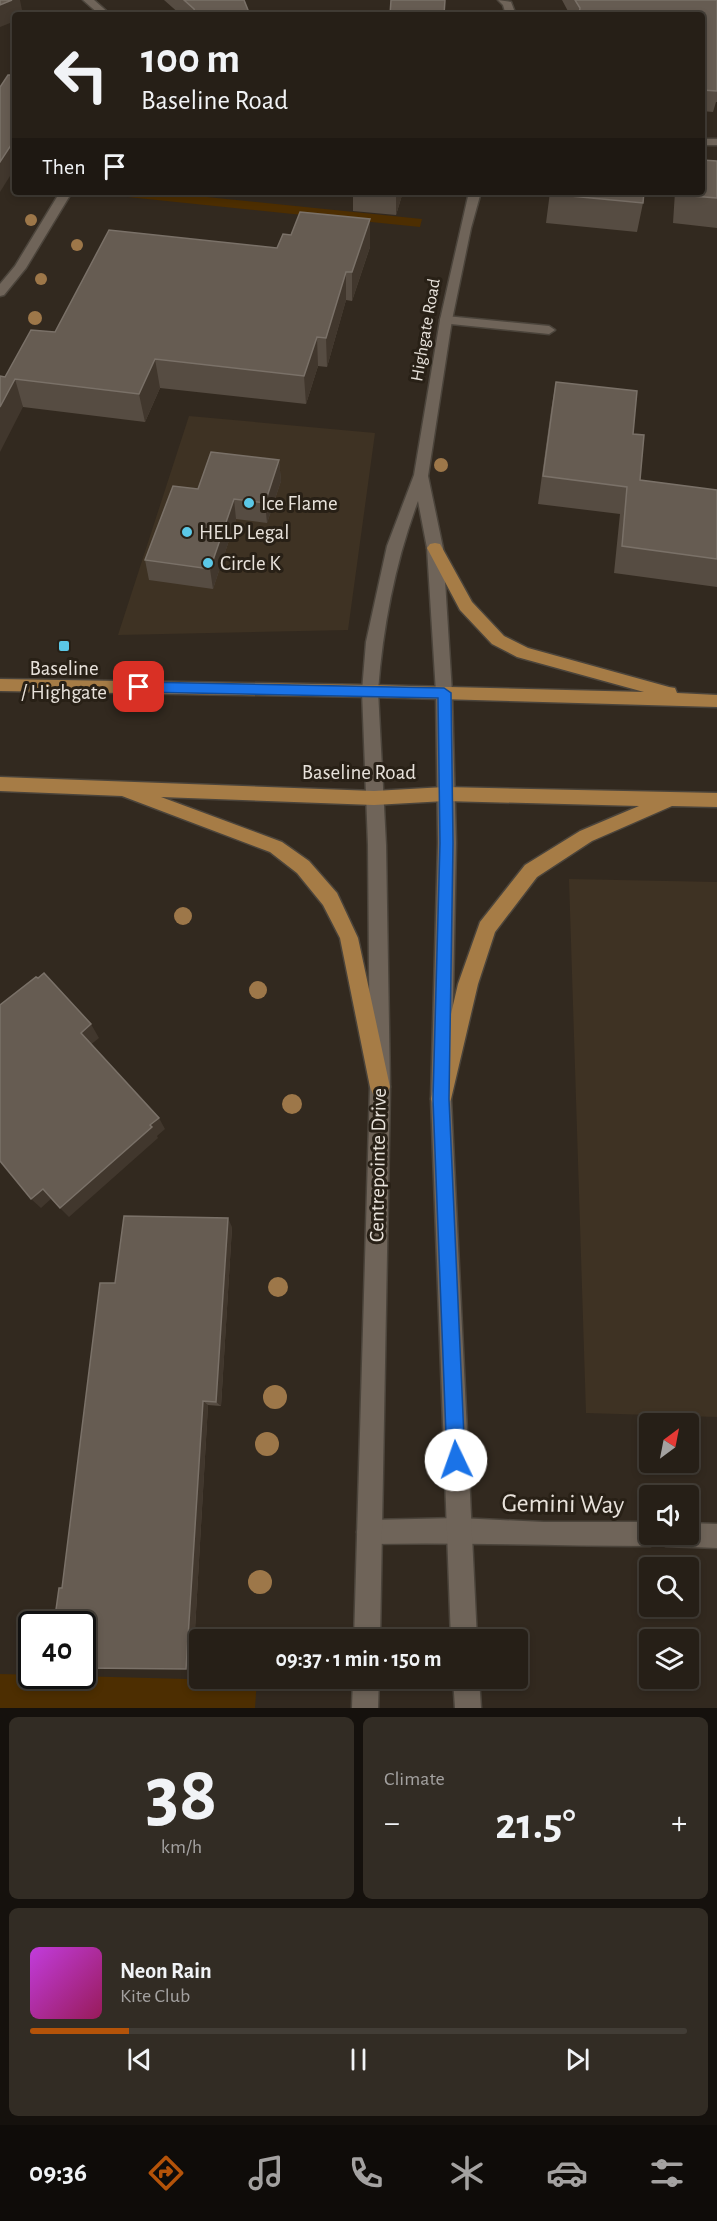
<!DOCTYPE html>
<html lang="en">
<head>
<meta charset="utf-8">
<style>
  :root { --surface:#261f17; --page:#322c24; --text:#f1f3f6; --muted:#a4a2a1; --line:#423d36; --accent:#b45309 }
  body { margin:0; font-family:"Alegreya Sans",sans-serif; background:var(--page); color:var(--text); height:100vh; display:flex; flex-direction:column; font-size:22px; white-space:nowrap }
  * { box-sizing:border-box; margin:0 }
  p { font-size:20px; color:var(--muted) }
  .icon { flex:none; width:33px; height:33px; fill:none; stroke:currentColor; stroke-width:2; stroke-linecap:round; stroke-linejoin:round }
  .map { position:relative; height:1708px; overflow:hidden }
  .drawer { display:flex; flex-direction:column; gap:9px; padding:9px; background:#15110d; flex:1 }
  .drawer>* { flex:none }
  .banner { position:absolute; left:12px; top:12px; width:693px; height:183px; border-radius:6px; box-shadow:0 3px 9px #0003,0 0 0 2px var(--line); background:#261f17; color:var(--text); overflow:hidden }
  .needle { width:39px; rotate:32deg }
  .controls { position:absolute; left:639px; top:1413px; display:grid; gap:12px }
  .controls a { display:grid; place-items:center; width:60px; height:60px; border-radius:6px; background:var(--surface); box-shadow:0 3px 9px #0003,0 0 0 2px var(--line); font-size:30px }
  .speed { position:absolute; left:18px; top:1611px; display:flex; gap:12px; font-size:30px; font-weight:700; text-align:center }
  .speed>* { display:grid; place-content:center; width:78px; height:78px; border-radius:50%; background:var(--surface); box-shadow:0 3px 9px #0003,0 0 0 2px var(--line); line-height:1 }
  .speed .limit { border:3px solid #111; border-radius:9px; background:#fff; color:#111 }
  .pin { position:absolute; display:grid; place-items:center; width:51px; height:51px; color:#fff; margin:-26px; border-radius:12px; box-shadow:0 3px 9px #0006 }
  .me { position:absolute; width:66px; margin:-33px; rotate:357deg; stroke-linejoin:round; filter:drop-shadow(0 0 4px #0008) }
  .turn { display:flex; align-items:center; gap:21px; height:126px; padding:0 30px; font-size:27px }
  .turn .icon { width:78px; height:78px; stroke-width:2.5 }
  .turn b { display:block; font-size:42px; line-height:51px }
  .then { display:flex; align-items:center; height:57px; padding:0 30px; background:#0003; gap:12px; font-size:22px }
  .big { font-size:45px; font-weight:700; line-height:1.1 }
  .drawer .widget { flex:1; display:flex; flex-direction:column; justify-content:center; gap:9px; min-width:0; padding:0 21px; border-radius:9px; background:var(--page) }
  .drawer .dial { align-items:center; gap:0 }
  .dial b { font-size:78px; line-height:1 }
  .song { display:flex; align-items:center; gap:18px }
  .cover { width:72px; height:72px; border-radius:9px; background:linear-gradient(135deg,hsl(290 70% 55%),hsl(330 70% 35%)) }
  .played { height:6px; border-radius:3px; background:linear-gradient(90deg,var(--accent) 15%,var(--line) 15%) }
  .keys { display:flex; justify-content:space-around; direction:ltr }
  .heat { display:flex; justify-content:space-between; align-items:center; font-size:33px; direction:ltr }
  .drawer .tiles { flex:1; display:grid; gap:9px; grid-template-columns:1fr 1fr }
  .widget:last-child { grid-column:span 2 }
  .trip { position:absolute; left:189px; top:1629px; width:339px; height:60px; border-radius:6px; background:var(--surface); box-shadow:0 3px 9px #0003,0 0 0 2px var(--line); font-weight:700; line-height:60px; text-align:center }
  .tab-bar { display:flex; height:96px; justify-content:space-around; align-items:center; background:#0f0c09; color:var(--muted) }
  .tab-bar .icon { width:42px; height:42px }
  .tab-bar .selected { color:var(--accent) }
  .tab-bar b { font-size:27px; color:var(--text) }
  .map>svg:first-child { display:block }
</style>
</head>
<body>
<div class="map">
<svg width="717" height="1708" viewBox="0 0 717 1708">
  <rect width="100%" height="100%" fill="#32291f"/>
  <path fill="#3e3223" d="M189,416L375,433L348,630L118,635Z
    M569,879L717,882V1417L586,1413Z"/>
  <path fill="#4d2e01" d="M120,192H158L422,219L420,227L118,196Z
    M0,1674L225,1680L227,1679H257L255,1708H0Z"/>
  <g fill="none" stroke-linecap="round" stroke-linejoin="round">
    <defs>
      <path id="service" d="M446,316L549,326L555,330L549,334L441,323L440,320L441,317Z"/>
      <path id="minor" d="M83,0H94L111,15H100Z
        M498,0L511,2L516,15H506L503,5Z
        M702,139H717V145H702Z
        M60,192H72L26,268L4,295L0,296V284L15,266Z
        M469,192H481L471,228L452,320L428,476L443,548L452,693L450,698L444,699L438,698L436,693L427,548L418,501C395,563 383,625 378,691L376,696L370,697L364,696L362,691L366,642L387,546L414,475L440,320Z
        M459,1518L544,1522H650V1534H688V1523L717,1524V1548L666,1546L658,1543L650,1546C556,1546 463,1542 369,1544L360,1541L357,1532L360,1523L369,1520Z"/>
      <path id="tertiary" d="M370,685L376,686L378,691L386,845L390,1087L380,1640H354L370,1087L368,845L362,691L364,686Z
        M444,687L450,688L452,693L456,843L451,1099L477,1640H451L431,1099L438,843L436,693L438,688Z
        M353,1678H379L378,1708H352Z
        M453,1678H479L481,1708H455Z"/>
      <path id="primary" d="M435,543L440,544L472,602L504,636L528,648L669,687L675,688L677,693L717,695V707L370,697L0,691V679L370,685L644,692L517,657L492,644L460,610L427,548L430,544Z
        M0,777L374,791L445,787L717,793V807L672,806L592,841L537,877L495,932L478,984L451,1099L448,1106L441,1109L434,1106L431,1099L458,984L480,922L525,865L580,831L639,806L445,801L374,805L161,797L282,842L309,861L337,893L358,938L390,1087L387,1094L380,1097L373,1094L370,1087L340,938L323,905L297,873L270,852L122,796L0,791Z"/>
    </defs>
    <use href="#service" stroke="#4b443b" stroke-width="3"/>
    <use href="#minor" stroke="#4b443b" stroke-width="3"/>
    <use href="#tertiary" stroke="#4b443b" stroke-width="3"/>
    <use href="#primary" stroke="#4b443b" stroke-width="3"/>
    <use href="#service" fill="#6f6459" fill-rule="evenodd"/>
    <use href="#minor" fill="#6f6459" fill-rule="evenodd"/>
    <use href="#tertiary" fill="#6f6459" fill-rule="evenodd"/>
    <use href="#primary" fill="#a67c46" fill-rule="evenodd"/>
  </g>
  <g fill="#9d7749">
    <circle cx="31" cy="220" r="6"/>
    <circle cx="77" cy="245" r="6"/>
    <circle cx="41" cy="279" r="6"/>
    <circle cx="35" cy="318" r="7"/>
    <circle cx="441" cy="465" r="7"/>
    <circle cx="183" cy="916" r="9"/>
    <circle cx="258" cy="990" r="9"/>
    <circle cx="292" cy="1104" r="10"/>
    <circle cx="278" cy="1287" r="10"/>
    <circle cx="275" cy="1397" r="12"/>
    <circle cx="267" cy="1444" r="12"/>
    <circle cx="260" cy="1582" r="12"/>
  </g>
  <path fill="#564c42" d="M164,0H244L250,15H181Z
    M562,0H717V102H716L713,112L702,111V15H570Z
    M717,161V228L673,223L675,192H702Z
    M353,192H403L396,215L353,211Z
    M550,192L643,203L637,232L546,223Z
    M370,219V247L352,301L346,300L327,367L318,366L306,404L160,388L145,422L23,407L5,377L55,332L277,248L291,235Z
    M556,382L633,434L640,480L717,490V587L614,573L620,514L538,504L551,410Z
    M279,460L281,481L267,523L236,519L213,589L149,580L145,560L198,489Z
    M232,1227L221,1406L208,1405L193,1664L186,1669L59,1588L63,1587L115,1283Z"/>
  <path fill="#41372d" d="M12,0H20L23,15H15V21L0,27V5Z
    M15,139V168L0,192V162Z
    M397,192H403L396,215V194Z
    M370,219V247L352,301V272Z
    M346,272V300L327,367L326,338Z
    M317,337L318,366L306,404L304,376Z
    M155,359L160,388L145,422L139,394Z
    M15,379L23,407L0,452V407Z
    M279,460L281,481L267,523L265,503Z
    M234,499L236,519L213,589L210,569Z
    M91,1024L99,1038L89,1046L81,1033Z
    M159,1118L165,1129L157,1136L158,1138L69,1217L60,1208Z
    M43,1189L52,1198L41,1208L31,1199Z
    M228,1218L232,1227L221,1406L216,1402Z
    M203,1401L208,1405L193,1664L186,1669Z"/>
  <path fill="#665c52" stroke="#7a7168" stroke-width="1.5" d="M0,0H12L0,5Z
    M184,0H244L250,15H196L194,9Z
    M391,0H445L444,15H390Z
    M575,0H717V91L702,90V15H579L580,8Z
    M8,75H15V139L0,162V87Z
    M702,160L717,161V198L680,195V192H702Z
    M378,192H397L396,194Z
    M550,192H644L643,203L550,194Z
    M300,212L370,219L352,272H346L326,338L317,337L304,376L155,359L139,394L15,379L0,407V376L5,377L31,330L55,332L109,230L277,248L283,234L291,235Z
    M556,382L637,391L633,434L644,435L640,480L717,490V559L622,546L627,487L543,476Z
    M211,452L279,460L265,503L234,499L210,569L145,560L173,486L198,489Z
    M44,973L91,1024L81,1033L159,1118L150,1125L152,1127L60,1208L43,1189L31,1199L0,1161V1005L36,977L38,978Z
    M124,1216L228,1218L216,1402L203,1401L186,1669L82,1668V1624H54L59,1588H62L100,1283H115Z"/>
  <path fill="#1a73e8" stroke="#114b97" stroke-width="1.5" d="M139,682L444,688L451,693L453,843L449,1099L465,1460L462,1466L456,1469L449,1466L447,1460L433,1099L440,843L438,698L139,692L132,687Z"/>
  <g fill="#5bc8e7" stroke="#282016" stroke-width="2">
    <circle cx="249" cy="503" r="6"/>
    <circle cx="187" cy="532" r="6"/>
    <circle cx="208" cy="563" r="6"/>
    <rect x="58" y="640" width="12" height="12" rx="3"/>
  </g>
  <g text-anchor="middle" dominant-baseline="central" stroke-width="6" stroke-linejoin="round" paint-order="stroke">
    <g font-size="18" fill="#e8e2db" stroke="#282016">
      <text transform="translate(426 330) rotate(-80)">Highgate Road</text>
    </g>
    <g font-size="21" fill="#e8e2db" stroke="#282016" text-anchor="start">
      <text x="261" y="503">Ice Flame</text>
      <text x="199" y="532">HELP Legal</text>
      <text x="220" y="563">Circle K</text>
      <text x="64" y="668" text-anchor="middle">Baseline<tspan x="64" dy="24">/ Highgate</tspan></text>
    </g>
    <g font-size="21" fill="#e8e2db" stroke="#282016">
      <text x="359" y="772">Baseline Road</text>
      <text transform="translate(378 1165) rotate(-89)">Centrepointe Drive</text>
    </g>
    <g font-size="26" fill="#e8e2db" stroke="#282016">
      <text transform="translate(563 1504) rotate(1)">Gemini Way</text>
    </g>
  </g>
</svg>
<div class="controls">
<a><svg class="needle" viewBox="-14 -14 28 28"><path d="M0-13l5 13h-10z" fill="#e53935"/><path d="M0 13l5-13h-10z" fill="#a4a2a1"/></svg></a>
<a><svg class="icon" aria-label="sound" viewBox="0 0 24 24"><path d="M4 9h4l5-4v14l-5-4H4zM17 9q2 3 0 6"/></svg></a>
<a><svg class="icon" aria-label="search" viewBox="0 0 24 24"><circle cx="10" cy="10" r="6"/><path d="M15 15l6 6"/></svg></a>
<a><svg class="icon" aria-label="layers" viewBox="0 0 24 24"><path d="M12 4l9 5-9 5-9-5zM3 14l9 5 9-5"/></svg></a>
</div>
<div class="speed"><div class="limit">40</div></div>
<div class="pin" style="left:139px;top:687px;background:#d93025"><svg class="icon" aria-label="arrive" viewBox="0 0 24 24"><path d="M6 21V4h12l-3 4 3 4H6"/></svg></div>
<svg class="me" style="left:456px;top:1460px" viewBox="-20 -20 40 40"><circle r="19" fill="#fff"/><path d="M0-13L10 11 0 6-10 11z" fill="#1a73e8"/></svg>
<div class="trip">09:37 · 1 min · 150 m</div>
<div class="banner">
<div class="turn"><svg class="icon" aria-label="left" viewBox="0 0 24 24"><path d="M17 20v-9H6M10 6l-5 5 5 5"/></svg><div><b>100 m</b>Baseline Road</div></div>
<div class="then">Then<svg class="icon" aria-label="arrive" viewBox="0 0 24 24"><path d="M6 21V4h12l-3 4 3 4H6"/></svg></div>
</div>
</div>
<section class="drawer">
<div class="tiles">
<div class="widget dial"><b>38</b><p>km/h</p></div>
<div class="widget"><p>Climate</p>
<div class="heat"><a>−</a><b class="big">21.5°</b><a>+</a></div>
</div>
<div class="widget">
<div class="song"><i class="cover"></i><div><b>Neon Rain</b><p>Kite Club</p></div></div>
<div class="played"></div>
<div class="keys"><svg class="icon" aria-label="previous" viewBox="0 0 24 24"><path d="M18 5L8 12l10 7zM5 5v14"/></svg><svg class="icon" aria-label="pause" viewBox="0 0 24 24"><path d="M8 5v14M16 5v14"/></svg><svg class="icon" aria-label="next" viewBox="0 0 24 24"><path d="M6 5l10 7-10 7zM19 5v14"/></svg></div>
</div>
</div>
</section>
<nav class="tab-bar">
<b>09:36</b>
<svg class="icon selected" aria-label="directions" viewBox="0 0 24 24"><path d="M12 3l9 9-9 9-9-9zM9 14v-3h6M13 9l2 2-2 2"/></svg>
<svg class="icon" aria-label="music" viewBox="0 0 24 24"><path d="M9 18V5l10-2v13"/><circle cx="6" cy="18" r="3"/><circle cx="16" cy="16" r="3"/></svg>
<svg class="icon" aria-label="phone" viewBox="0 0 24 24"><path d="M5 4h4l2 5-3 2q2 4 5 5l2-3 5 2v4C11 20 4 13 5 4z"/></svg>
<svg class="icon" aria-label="climate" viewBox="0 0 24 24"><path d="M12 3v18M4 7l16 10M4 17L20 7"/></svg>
<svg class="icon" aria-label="car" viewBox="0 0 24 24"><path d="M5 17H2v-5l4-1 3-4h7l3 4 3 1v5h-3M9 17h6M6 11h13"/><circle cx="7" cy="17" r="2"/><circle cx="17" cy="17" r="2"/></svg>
<svg class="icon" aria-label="filters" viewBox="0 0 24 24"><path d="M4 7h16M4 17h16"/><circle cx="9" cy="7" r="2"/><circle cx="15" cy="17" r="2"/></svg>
</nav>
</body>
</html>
